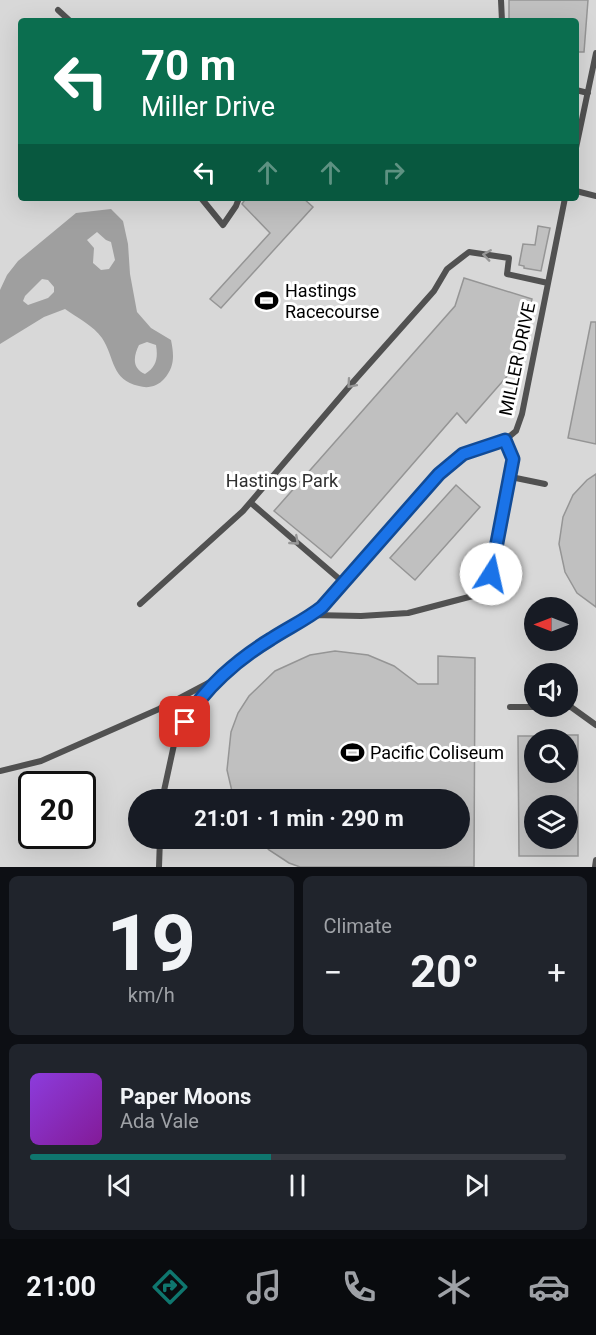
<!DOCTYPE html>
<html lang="en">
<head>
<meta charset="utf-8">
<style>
  :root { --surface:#171b24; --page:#20242c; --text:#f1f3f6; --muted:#9ea1a6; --line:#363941; --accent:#0f766e }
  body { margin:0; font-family:Roboto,sans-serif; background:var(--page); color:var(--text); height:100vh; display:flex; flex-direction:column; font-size:22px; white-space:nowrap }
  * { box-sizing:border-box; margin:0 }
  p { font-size:20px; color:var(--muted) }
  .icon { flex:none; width:33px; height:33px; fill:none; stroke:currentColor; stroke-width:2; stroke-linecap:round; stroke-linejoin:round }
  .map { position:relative; height:867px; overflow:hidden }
  .panel { display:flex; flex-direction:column; gap:9px; padding:9px; background:#0d0f14; flex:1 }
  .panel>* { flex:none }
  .hud { position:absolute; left:18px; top:18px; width:561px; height:183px; border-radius:6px; box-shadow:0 6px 24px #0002; background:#0b6e4f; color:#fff; overflow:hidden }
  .needle { width:39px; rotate:270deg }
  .buttons { position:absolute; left:524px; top:597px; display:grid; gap:12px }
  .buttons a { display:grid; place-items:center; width:54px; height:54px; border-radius:50%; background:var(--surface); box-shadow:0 6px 24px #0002; font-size:30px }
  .speed { position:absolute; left:18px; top:771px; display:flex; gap:12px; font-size:30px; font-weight:700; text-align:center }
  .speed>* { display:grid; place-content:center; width:78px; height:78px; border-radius:50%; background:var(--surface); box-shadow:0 6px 24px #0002; line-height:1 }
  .speed .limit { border:3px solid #111; border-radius:9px; background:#fff; color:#111 }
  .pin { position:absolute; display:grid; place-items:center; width:51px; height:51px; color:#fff; margin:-26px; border-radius:12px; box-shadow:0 3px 9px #0006 }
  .me { position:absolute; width:66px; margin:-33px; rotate:10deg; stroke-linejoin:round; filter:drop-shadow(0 0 4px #0008) }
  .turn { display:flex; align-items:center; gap:21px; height:126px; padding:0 24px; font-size:27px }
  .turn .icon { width:78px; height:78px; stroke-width:2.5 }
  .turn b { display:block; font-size:42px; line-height:51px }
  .lanes { display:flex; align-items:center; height:57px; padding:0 24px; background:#0003; justify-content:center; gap:30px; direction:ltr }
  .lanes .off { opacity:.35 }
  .big { font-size:45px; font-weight:700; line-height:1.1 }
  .panel .card { flex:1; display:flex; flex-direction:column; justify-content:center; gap:9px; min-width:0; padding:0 21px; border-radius:9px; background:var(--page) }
  .panel .dial { align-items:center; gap:0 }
  .dial b { font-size:78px; line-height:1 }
  .song { display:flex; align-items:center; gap:18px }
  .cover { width:72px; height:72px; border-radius:9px; background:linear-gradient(135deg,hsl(270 70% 55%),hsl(290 70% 35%)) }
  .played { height:6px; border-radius:3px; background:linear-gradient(90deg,var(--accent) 45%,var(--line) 45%) }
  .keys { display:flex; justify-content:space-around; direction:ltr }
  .heat { display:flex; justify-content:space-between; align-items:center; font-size:33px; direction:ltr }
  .panel .tiles { flex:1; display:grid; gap:9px; grid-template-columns:1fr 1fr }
  .card:last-child { grid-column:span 2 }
  .trip { position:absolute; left:128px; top:789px; width:342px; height:60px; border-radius:30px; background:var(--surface); box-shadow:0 6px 24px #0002; font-weight:700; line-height:60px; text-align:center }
  .tab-bar { display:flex; height:96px; justify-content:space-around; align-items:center; background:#090b0e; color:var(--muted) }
  .tab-bar .icon { width:42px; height:42px }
  .tab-bar .current { color:var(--accent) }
  .tab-bar b { font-size:27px; color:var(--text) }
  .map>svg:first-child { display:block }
</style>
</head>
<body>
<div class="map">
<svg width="596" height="867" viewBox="0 0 596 867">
  <rect width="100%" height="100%" fill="#fff"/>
  <path fill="#d8d8d8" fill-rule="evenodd" d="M0,0H596V867H0ZM21,21H576V198H21ZM534,608H567V640H534ZM534,674H567V706H534ZM534,740H567V772H534ZM32,784H82V836H32ZM138,800H459V838H138ZM534,806H567V838H534Z"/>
  <path fill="#9f9f9f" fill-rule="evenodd" d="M111,209L123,221L128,244L130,274L137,312L151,328L171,340C174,355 175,367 164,379C158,386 148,389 139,386C111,380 115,358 102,338C94,326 76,317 65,309L44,317L0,344V290L7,275L18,261L76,213ZM97,232L106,240L111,242L115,260L109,269L101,270L93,263L94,248L87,240ZM42,279L48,280L54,287V292L48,298L28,305L23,301L25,296ZM147,342L156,345C158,357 157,367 145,374C131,368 134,355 139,345Z"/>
  <path fill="#c0c0c0" stroke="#959595" stroke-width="1.5" fill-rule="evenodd" d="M509,0H588L584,52H576V21H509Z
    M246,198H303L313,207L221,308L210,299L270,233L242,204Z
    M538,226L550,228L541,271L524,268V266L519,265L523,244L535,245Z
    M464,278L532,299L516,366L466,423L457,413L331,558L274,511L455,306Z
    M591,322H596V444L568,438Z
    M596,474V607L577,593L565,572L559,544L563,517L573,495L587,480Z
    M456,485L480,507L415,580L390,558Z
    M335,651L368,655L394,666L418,684H438V656L475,658L474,867H300L289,863L269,850L257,838H459V800H234L227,770L231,732L238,713L249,696L275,671L310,655Z
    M567,735H578V856H519L518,736H534V772H567ZM534,806H567V838H534Z"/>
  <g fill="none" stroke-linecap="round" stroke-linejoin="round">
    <path stroke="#515151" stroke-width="6" d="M501,0L502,21
      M58,10L70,21
      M576,90L588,93
      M576,148L596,53
      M576,191L596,196
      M201,198L223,225L236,206L239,198
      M505,440L513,459L511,477L545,484
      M251,503L344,583
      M140,604L243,511L354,381L434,291L447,269L469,252L509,258L507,274L548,283
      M312,615L361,616L408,613L488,592L511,477
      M510,707H571L596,725
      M0,771L41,761L159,709L216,679
      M162,800L175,740L195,705L222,676L269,640L312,615L322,607L439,474L463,454L505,440L516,431L522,414L565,198
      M159,867L160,838
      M595,867L596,860"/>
  </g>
  <defs><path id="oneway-chevron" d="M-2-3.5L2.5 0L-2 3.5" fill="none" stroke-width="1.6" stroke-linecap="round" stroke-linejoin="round" transform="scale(1.5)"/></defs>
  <g stroke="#979797">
    <use href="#oneway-chevron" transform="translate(487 255) rotate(-172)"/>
    <use href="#oneway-chevron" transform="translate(351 384) rotate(131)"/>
    <use href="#oneway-chevron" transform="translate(295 541) rotate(41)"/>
  </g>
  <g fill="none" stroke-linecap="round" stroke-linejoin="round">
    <defs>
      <path id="route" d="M185,722C204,688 238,659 271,639C288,628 307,619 322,607L439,474L463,454L505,440L513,459L491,574"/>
    </defs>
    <use href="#route" stroke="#114b97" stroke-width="15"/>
    <use href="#route" stroke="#1a73e8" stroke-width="10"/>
  </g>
  <defs>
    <symbol id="stadium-bare" viewBox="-9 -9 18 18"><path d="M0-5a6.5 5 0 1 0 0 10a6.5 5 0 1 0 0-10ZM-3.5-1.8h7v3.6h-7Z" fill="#000" stroke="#fff" stroke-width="2.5" paint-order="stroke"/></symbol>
  </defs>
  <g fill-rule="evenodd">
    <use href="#stadium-bare" x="250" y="284" width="33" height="33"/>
    <use href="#stadium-bare" x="336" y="736" width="33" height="33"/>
  </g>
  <g text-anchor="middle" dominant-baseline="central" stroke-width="6" stroke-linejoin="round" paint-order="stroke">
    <g font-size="18" fill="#000" stroke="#fff" text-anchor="start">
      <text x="285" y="290">Hastings<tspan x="285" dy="21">Racecourse</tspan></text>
      <text x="370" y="752">Pacific Coliseum</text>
    </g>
    <g font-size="18" fill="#000" stroke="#fff">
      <text transform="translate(517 359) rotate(-78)">MILLER DRIVE</text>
    </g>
    <g font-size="18" fill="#2f2f2f" stroke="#fff">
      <text x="282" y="480">Hastings Park</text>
    </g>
  </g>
</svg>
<div class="buttons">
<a><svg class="needle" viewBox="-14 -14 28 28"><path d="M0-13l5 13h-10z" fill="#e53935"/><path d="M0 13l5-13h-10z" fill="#9ea1a6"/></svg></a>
<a><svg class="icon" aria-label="sound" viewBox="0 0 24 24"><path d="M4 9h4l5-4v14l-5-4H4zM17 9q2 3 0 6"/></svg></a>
<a><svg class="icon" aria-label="search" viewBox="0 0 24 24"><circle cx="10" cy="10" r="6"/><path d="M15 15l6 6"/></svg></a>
<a><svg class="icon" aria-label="layers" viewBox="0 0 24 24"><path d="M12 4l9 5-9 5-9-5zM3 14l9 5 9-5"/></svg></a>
</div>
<div class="speed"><div class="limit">20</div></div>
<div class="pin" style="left:185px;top:722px;background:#d93025"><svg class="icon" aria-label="arrive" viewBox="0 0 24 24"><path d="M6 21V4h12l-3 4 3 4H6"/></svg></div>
<svg class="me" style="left:491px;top:574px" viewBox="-20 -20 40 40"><circle r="19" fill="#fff"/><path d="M0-13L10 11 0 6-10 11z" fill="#1a73e8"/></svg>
<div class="trip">21:01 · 1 min · 290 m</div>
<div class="hud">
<div class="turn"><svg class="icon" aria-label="left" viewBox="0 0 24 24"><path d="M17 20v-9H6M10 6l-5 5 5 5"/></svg><div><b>70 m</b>Miller Drive</div></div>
<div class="lanes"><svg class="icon" aria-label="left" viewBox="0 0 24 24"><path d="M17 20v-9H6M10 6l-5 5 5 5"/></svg><svg class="icon off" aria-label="ahead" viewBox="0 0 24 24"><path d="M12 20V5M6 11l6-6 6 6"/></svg><svg class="icon off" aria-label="ahead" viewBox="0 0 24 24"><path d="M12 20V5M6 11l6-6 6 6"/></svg><svg class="icon off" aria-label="right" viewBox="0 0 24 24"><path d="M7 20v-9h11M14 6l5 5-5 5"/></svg></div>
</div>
</div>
<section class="panel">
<div class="tiles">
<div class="card dial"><b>19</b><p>km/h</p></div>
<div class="card"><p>Climate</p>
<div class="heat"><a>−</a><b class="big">20°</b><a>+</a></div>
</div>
<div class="card">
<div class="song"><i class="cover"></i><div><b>Paper Moons</b><p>Ada Vale</p></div></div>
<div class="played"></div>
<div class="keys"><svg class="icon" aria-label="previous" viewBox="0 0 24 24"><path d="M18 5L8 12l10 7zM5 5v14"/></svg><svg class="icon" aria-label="pause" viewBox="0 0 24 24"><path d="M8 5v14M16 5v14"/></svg><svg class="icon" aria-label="next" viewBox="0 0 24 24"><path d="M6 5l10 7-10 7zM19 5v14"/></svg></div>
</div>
</div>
</section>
<nav class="tab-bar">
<b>21:00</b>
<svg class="icon current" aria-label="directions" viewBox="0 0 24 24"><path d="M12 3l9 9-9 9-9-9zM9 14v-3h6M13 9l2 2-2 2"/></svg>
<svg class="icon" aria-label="music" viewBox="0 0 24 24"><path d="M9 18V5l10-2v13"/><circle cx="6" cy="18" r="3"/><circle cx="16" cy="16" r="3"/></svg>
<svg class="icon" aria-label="phone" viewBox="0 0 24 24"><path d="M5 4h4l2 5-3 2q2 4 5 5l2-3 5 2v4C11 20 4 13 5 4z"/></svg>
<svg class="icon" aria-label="climate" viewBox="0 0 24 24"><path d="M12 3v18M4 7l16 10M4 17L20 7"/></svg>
<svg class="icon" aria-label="car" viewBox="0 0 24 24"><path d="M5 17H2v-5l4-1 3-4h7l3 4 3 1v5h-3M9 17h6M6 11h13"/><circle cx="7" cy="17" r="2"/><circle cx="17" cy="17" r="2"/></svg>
</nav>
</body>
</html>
